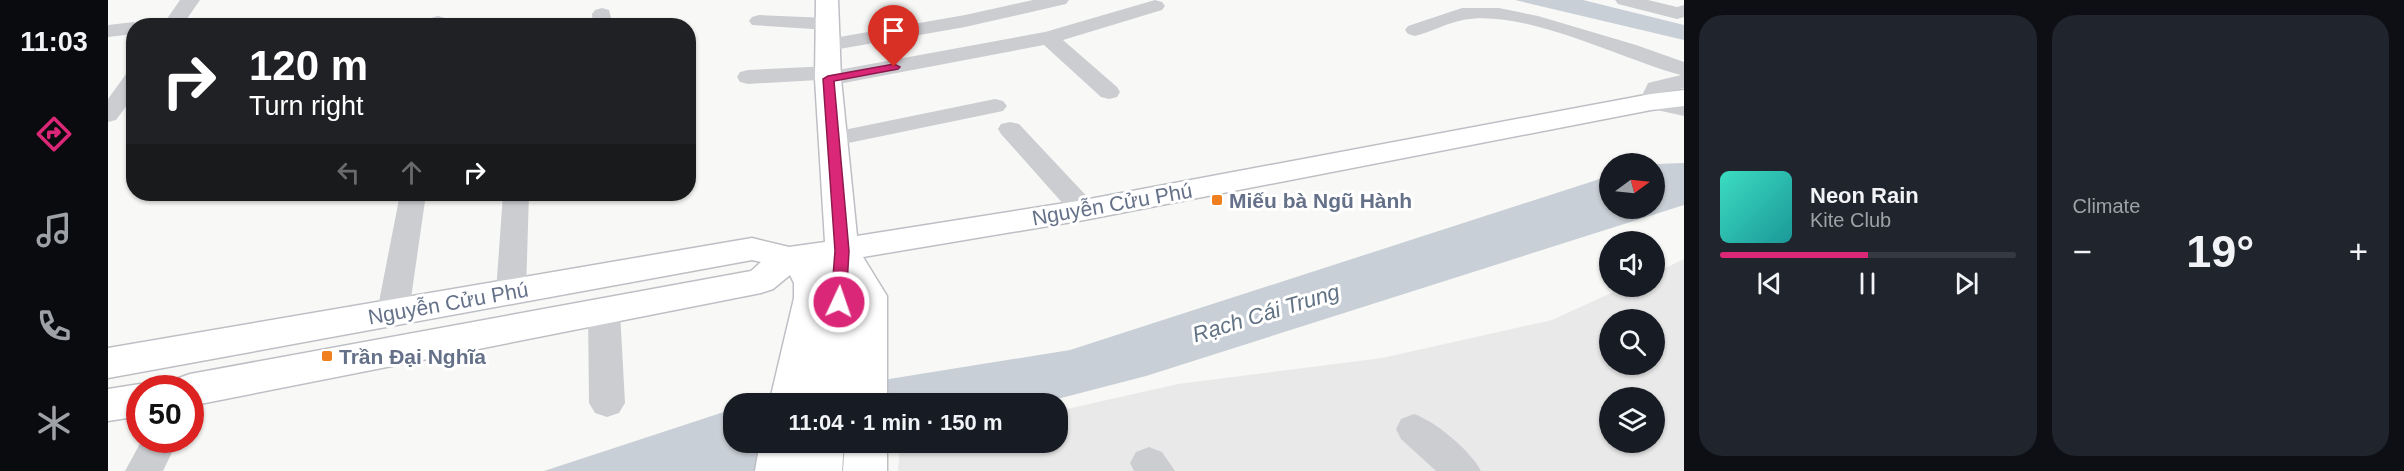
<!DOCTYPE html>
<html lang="en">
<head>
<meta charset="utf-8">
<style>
  :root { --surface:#171b24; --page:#20242c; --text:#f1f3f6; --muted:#9ea1a6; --line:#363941; --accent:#db2777 }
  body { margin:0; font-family:Helvetica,sans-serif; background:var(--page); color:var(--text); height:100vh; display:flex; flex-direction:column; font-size:22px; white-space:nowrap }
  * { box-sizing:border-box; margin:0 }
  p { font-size:20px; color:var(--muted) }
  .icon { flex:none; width:33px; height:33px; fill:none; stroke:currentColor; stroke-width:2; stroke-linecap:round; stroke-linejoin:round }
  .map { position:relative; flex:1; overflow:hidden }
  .sheet { display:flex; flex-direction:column; gap:15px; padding:15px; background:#0d0f14; width:720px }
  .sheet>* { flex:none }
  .hud { position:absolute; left:18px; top:18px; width:570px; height:183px; border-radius:24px; box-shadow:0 2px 4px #0004; background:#202124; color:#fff; overflow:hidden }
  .needle { width:39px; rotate:75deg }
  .tools { position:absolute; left:1491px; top:153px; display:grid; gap:12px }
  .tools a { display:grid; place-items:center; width:66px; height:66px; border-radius:50%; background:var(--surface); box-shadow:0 2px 4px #0004; font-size:30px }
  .speed { position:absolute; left:18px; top:375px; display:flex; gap:12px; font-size:30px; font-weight:700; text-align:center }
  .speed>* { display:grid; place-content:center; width:78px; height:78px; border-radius:50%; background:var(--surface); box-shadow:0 2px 4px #0004; line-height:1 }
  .speed .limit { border:9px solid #d22; background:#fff; color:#111 }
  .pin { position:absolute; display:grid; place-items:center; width:51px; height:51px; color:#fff; margin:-62px -26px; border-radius:50% 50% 50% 0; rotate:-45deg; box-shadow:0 0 6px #0007 }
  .pin .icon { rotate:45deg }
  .me { position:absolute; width:66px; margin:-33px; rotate:3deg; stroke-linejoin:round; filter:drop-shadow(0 0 4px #0008) }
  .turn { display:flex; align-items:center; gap:21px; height:126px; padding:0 24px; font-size:27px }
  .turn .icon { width:78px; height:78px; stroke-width:2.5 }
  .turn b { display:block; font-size:42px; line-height:51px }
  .lanes { display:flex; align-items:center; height:57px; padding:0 24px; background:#0003; justify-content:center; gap:30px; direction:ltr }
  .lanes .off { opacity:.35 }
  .big { font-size:45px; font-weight:800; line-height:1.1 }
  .sheet .widget { flex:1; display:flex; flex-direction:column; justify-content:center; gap:9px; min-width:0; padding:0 21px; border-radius:24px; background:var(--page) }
  .song { display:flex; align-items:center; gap:18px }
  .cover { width:72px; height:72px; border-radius:9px; background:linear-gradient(135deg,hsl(170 70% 55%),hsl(180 70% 35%)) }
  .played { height:6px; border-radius:3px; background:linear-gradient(90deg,var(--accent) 50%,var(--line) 50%) }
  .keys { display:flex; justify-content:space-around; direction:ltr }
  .heat { display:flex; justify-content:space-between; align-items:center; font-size:33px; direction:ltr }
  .sheet .tiles { flex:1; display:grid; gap:15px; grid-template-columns:repeat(2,1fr) }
  .trip { position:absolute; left:615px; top:393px; width:345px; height:60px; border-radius:24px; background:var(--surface); box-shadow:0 2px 4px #0004; font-weight:800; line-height:60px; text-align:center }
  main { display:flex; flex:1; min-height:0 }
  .dock { display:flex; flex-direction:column; width:108px; justify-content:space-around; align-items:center; background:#090b0e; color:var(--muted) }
  .dock .icon { width:42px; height:42px }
  .dock .on { color:var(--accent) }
  .dock b { font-size:27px; color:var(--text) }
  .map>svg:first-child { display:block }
</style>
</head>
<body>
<main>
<nav class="dock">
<b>11:03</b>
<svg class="icon on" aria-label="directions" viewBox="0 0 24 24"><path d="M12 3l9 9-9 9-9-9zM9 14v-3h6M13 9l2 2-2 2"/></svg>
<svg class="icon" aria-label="music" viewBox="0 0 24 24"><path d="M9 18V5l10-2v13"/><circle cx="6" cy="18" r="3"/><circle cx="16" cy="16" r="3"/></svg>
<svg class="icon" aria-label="phone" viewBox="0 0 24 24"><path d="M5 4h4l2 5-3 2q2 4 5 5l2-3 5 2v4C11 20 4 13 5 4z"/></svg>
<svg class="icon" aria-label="climate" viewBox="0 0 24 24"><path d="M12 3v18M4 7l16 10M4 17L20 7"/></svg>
</nav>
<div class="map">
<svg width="1576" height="471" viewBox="0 0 1576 471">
  <rect width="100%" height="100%" fill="#f8f9f6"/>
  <path fill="#e9e9e9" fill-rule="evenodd" d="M1576,259V471H790L792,445L805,442H950V411L1070,384L1274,358L1444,320L1516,287L1546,286L1547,273ZM1502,320H1546V364H1502ZM1502,398H1546V442H1502Z"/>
  <path fill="#c8cfd6" d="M1407,0H1475L1576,25V40Z
    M1576,163V205L1038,376L930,404H644L657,399L962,350L1501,176L1502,208H1546L1547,164Z
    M625,409L626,442L766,443L647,471H436Z"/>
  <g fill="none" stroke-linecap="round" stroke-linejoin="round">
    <defs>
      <path id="major" d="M708,0H730L733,79L749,236L976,200L1543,94L1576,90V106L1543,110L976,220L755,257L779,296V404H739V400L738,404H661L686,298V283L682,275L665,289L653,293L82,406V388H63L68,379L82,374L643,271L653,262L644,260L0,378V348L644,238L681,247L717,242L707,79Z
        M32,384L46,388H32V416L0,421V389Z
        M652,442H736L734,471H647Z
        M737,442H779V471H735Z"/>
    </defs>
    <use href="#major" stroke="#bdbfc4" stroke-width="3"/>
    <path fill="#cbcdd1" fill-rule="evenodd" d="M72,0H92L74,26H54Z
      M925,0H961L958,4L857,27L720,51L713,49L710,45L713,41L720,39L857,15Z
      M1047,0L1054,2L1057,6L1054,10L955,40L1009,87L1012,92L1009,97L1001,99L993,97L936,45L720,86L712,84L710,80L640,84L632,82L629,77L632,72L640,70L721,66L730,70L937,32Z
      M1507,0H1540L1569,7L1576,5V17L1569,19L1510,4Z
      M494,8L501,10L505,26H485L484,14L487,10Z
      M1354,8H1391L1430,16L1528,45L1576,62V88L1558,92L1556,98L1576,102V116L1535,107L1531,102L1540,83L1573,75C1514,60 1416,8 1355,20C1339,23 1323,32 1307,36L1300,34L1297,30L1300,26Z
      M651,15L720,18L727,20L730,24L727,28L720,30L644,25L641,21L644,17Z
      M330,16L337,18L340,26H320L323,18Z
      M26,22L34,26H26V34L0,37V25Z
      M26,72V96L8,120L0,122V99L18,74Z
      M887,99L895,101L899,106L895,111L726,146L717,144L714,139L717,134L726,132Z
      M902,122L911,124L986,204L990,210L986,216L976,219L966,216L893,134L890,129L893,124Z
      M292,194H318L301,312L296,320L285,323L274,320L269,312Z
      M395,194H421L418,292L414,300L403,303L392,300L388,292Z
      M496,300L507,303L512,311L517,403L511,413L499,417L487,413L481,403L480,311L485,303Z
      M1306,414C1327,421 1363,451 1373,471H1328L1293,439L1288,429L1293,419Z
      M34,440H70L55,471H17Z
      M1041,447L1054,452L1067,471H1026L1022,463L1028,452Z"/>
    <use href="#major" fill="#fff" fill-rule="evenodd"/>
  </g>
  <path fill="#db2777" stroke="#8e194d" stroke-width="1.5" d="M786,64L792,67L790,69L726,81L741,251L738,302L731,308L723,302L727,251L715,79L720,76Z"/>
  <g fill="#ef7f1f" stroke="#fff" stroke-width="2">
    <rect x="1103" y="194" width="12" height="12" rx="3"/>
    <rect x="213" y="350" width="12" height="12" rx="3"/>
  </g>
  <g text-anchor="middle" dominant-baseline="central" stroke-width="6" stroke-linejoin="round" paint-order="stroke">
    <g font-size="21" font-weight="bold" fill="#657189" stroke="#fff" text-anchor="start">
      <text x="1121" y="200">Miếu bà Ngũ Hành</text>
      <text x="231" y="356">Trần Đại Nghĩa</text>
    </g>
    <g font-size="21" fill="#657189" stroke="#fff">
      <text transform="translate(1004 204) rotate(-10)">Nguyễn Cửu Phú</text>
      <text transform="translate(340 303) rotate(-10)">Nguyễn Cửu Phú</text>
    </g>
    <g font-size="22" font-style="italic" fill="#617384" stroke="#fff">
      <text transform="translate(1158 313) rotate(-17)">Rạch Cái Trung</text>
    </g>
  </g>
</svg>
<div class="tools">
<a><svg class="needle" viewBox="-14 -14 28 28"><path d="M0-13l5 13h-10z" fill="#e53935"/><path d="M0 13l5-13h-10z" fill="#9ea1a6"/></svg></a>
<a><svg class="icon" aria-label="sound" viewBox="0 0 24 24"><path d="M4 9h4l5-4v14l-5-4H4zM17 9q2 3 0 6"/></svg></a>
<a><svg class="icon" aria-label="search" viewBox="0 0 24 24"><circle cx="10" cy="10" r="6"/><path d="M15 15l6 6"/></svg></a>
<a><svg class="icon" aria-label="layers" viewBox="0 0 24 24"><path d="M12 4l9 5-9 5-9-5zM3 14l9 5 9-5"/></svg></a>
</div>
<div class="speed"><div class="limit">50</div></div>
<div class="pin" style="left:786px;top:67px;background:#d93025"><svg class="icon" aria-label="arrive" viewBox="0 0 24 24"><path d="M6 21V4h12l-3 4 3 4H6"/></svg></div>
<svg class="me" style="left:731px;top:302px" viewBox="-20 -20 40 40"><circle r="17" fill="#db2777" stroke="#fff" stroke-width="3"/><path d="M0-11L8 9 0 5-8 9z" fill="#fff"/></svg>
<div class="trip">11:04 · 1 min · 150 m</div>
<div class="hud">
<div class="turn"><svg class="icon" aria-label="right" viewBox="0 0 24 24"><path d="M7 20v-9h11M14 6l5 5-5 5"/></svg><div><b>120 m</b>Turn right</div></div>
<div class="lanes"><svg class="icon off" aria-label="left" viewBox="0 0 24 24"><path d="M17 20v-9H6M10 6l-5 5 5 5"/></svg><svg class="icon off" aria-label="ahead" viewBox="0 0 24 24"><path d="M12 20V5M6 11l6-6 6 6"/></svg><svg class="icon" aria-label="right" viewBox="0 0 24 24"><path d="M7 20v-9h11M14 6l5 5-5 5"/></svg></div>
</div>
</div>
<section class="sheet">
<div class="tiles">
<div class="widget">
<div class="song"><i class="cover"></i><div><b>Neon Rain</b><p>Kite Club</p></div></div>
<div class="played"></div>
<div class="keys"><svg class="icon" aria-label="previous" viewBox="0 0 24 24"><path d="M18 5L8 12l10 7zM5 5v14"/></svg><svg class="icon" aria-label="pause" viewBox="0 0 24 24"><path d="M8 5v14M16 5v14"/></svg><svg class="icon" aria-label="next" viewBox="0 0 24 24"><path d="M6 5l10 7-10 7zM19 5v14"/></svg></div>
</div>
<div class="widget"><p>Climate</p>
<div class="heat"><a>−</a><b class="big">19°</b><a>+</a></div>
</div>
</div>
</section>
</main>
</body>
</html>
